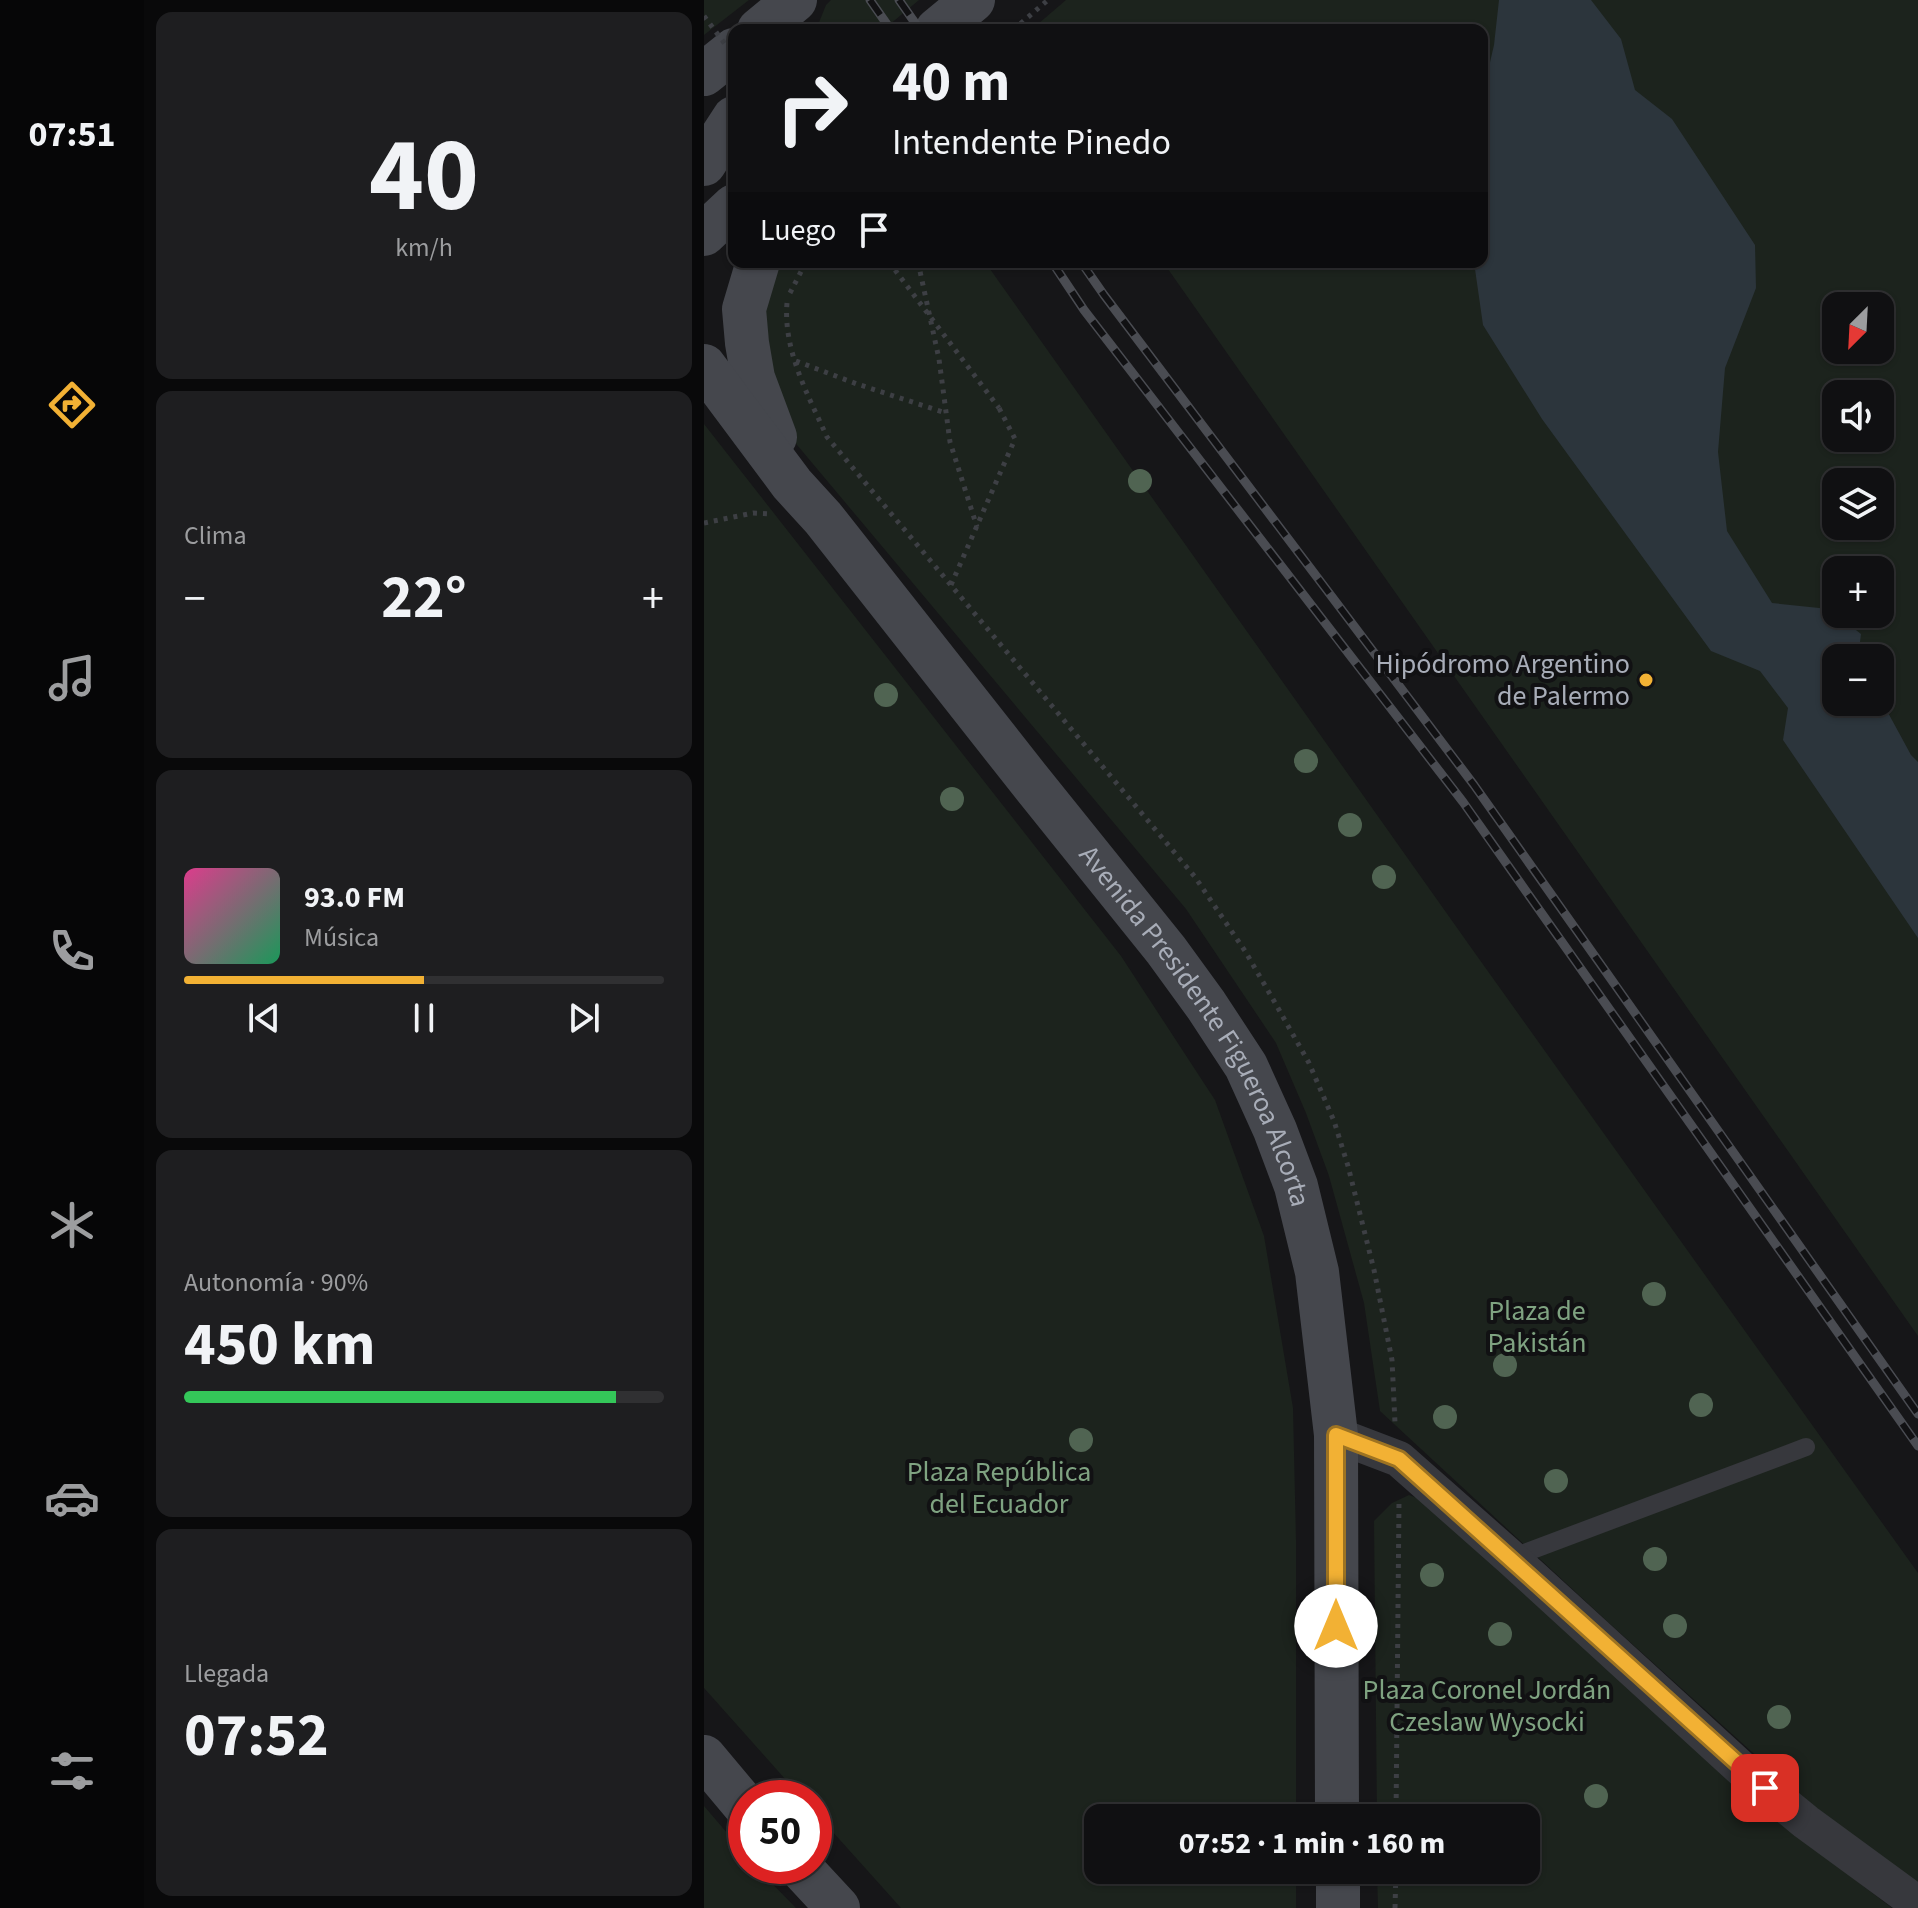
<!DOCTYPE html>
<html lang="es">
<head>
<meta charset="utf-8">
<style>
  :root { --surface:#101012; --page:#1e1e20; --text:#f1f3f6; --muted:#9c9d9f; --line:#303032; --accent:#f2b134 }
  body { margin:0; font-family:"Source Sans 3",sans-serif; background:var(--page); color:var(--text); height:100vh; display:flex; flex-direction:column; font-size:30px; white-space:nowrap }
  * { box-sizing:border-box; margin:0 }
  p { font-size:26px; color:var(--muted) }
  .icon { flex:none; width:44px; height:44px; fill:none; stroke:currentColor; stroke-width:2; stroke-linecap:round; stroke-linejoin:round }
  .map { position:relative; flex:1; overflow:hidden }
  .panel { display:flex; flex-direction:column; gap:12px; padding:12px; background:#09090a; width:560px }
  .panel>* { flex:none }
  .banner { position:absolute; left:24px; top:24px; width:760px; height:244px; border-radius:16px; box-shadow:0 2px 6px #0004,0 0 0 2px var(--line); background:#101012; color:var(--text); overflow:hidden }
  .needle { width:52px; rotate:204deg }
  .controls { position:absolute; left:1118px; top:292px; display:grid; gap:16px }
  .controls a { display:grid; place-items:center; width:72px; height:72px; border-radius:16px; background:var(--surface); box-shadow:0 2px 6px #0004,0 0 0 2px var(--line); font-size:40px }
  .speed { position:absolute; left:24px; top:1780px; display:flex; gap:16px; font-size:40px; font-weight:700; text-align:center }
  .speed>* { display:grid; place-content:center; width:104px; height:104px; border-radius:50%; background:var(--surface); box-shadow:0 2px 6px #0004,0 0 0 2px var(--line); line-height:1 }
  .speed .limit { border:12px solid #d22; background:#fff; color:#111 }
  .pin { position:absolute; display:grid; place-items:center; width:68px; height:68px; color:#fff; margin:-34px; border-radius:16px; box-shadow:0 4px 12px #0006 }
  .me { position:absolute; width:88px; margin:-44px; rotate:0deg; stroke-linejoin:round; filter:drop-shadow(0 0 6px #0008) }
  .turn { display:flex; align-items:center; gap:28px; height:168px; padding:0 32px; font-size:36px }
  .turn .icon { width:104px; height:104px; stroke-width:2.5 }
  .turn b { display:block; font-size:56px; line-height:68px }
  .then { display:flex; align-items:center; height:76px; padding:0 32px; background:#0003; gap:16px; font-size:30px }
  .big { font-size:60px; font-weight:700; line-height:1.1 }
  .panel .widget { flex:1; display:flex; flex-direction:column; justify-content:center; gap:12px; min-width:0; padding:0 28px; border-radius:16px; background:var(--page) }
  .panel .dial { align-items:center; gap:0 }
  .dial b { font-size:104px; line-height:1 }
  .song { display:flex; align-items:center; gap:24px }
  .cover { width:96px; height:96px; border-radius:12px; background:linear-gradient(135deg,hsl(330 70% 55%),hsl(150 70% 35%)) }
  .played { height:8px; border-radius:4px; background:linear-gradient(90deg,var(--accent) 50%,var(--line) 50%) }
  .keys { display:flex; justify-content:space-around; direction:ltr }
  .heat { display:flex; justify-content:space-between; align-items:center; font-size:44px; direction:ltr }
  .charge { height:12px; border-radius:6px; background:linear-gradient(90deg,#34c759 90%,var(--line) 0) }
  .trip { position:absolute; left:380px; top:1804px; width:456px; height:80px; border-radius:16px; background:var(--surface); box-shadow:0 2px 6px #0004,0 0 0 2px var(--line); font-weight:700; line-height:80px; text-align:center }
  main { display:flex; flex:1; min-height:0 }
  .tab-bar { display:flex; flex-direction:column; width:144px; justify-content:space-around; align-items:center; background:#060607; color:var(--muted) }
  .tab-bar .icon { width:56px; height:56px }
  .tab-bar .selected { color:var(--accent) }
  .tab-bar b { font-size:36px; color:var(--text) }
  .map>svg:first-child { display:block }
</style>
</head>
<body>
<main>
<nav class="tab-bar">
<b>07:51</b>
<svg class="icon selected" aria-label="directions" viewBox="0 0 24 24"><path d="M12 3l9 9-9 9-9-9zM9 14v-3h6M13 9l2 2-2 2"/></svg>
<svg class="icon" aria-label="music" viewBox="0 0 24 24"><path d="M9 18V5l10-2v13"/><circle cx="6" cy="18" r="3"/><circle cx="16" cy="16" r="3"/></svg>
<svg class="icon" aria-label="phone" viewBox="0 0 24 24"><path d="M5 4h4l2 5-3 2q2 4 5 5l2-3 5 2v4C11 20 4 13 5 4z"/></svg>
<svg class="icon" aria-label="climate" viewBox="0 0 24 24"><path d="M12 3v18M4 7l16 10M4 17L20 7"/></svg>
<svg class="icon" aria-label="car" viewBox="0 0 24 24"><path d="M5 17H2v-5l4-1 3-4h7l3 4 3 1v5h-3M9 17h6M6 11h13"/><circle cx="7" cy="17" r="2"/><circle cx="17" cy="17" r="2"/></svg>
<svg class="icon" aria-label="filters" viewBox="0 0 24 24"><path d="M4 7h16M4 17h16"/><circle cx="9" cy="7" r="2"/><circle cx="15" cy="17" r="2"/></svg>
</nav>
<section class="panel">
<div class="widget dial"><b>40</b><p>km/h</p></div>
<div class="widget"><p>Clima</p>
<div class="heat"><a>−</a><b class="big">22°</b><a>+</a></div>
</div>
<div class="widget">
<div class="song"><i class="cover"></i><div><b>93.0 FM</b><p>Música</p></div></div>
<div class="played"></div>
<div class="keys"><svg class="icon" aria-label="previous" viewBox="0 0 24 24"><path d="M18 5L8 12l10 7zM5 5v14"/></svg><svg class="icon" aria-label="pause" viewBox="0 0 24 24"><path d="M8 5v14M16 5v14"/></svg><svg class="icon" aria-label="next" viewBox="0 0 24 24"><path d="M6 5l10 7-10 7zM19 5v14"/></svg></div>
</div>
<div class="widget"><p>Autonomía · 90%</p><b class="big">450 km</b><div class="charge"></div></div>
<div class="widget"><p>Llegada</p><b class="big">07:52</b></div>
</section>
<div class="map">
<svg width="1214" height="1908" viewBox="0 0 1214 1908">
  <rect width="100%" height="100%" fill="#161618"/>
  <path fill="#1c231d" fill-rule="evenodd" d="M0,0H45L0,35Z
    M127,0H215L179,30H112L122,5Z
    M362,0H1214V1336L459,262H778V30H327ZM1132,306H1176V350H1132ZM1132,394H1176V438H1132ZM1132,482H1176V526H1132ZM1132,570H1176V614H1132ZM1132,658H1176V702H1132Z
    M68,262H281L773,956L1214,1573V1886L1098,1797L905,1623L676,1411L660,1303L625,1176L602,1113L572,1043L482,909L78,427L53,324Z
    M0,424L417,956L511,1100L560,1236L589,1408L592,1540V1818H394V1870H592V1908H197L110,1811V1798H98L0,1688Z
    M705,1495L730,1504L1077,1823L1188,1908H674L673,1870H822V1818H673L670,1521L688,1503Z
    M0,1806L42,1855V1866H51L92,1908H0Z"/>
  <path fill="#2c353c" d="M795,0H887L917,39L931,90L968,119L1051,245L1052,288L1021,368L1014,452L1023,531L1068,603L1125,609L1157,634L1154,658H1132V702H1176V698L1207,755L1214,762V938L1079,740L1084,708L1056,671L1007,651L838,419L779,325L770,262H778V90L781,84L790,45Z"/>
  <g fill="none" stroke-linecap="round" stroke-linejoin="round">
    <path stroke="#3d3f44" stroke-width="5" stroke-dasharray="4 6" stroke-linecap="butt" d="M309,30L344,0
      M214,262L235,359L246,442L273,527
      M86,293L102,262
      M83,303C79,350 104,395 123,437L491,877L541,951L570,1001L605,1063L630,1121L644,1166L670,1270L688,1360L691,1423
      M92,361L153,384L242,413
      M0,523L49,513L66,514
      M247,585L311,439L295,408
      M692,1818L695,1501
      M691,1908L692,1870"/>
    <path stroke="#37383d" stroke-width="18" d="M807,1558L1102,1447"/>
    <path stroke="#37383d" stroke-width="36" d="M632,1435L695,1459L807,1558L1041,1772L1102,1822L1214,1904"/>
    <g stroke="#45474d" stroke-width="44">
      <path d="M55,30L91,0"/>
      <path d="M233,30L269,0"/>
      <path d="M0,74L30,50"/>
      <path d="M0,164L30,118"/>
      <path d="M0,234L30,206"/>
      <path d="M54,262L40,309L43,343L49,378L71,437"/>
      <path id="s1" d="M0,366L88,484L119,518L323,777L462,950L502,1005L542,1066L571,1130L592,1186L613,1272L632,1435L633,1818"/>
      <path d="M0,1757L42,1807"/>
      <path d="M95,1866L134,1908"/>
      <path d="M634,1870V1908"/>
    </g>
    <defs>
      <path id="rail" d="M166,0L187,30
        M195,0L216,30
        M348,262L380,310L759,802L1214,1446
        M377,262L400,295L770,785L1214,1414"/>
    </defs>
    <use href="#rail" stroke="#4a4c52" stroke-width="9"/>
    <use href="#rail" stroke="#111113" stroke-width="6" stroke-dasharray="18" stroke-linecap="butt"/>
    <path stroke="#3d3f44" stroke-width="5" stroke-dasharray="4 6" stroke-linecap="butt" d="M0,16L30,56
      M185,262L295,408"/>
  </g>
  <g fill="#506452">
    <circle cx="436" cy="481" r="12"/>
    <circle cx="182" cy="695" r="12"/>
    <circle cx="602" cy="761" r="12"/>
    <circle cx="248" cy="799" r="12"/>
    <circle cx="646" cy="825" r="12"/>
    <circle cx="680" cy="877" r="12"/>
    <circle cx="950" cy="1294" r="12"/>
    <circle cx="801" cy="1365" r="12"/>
    <circle cx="997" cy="1405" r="12"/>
    <circle cx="741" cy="1417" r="12"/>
    <circle cx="377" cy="1440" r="12"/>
    <circle cx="852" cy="1481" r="12"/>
    <circle cx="951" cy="1559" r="12"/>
    <circle cx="728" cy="1575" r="12"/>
    <circle cx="971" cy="1626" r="12"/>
    <circle cx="796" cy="1634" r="12"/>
    <circle cx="1075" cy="1717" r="12"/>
    <circle cx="892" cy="1796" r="12"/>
  </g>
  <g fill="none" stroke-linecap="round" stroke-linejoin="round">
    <defs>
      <path id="route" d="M632,1626V1435L695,1459L1061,1788"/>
    </defs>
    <use href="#route" stroke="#9d7322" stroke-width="20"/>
    <use href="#route" stroke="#f2b134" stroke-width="14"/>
  </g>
  <circle fill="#f2b134" stroke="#111113" stroke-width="3" cx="942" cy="680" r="8"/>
  <g text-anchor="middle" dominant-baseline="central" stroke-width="8" stroke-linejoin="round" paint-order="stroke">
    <g font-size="28" fill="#a8adb8" stroke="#111113" text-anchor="end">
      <text x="926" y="664">Hipódromo Argentino<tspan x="926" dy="32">de Palermo</tspan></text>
    </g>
    <g font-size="28" fill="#a8adb8" stroke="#111113">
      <text stroke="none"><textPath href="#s1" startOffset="826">Avenida Presidente Figueroa Alcorta</textPath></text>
    </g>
    <g font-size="28" fill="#7fa381" stroke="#111113">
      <text x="833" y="1311">Plaza de<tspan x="833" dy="32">Pakistán</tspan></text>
      <text x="295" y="1472">Plaza República<tspan x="295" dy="32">del Ecuador</tspan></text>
      <text x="783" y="1690">Plaza Coronel Jordán<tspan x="783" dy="32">Czeslaw Wysocki</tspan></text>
    </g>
  </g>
</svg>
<div class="controls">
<a><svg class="needle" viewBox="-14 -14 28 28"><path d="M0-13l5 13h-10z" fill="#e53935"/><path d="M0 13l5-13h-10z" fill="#9c9d9f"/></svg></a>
<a><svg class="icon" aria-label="sound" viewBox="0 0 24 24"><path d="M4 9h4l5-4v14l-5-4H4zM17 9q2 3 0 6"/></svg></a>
<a><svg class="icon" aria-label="layers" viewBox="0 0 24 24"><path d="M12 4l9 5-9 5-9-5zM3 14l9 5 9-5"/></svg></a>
<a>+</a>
<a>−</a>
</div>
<div class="speed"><div class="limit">50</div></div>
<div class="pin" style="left:1061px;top:1788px;background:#d93025"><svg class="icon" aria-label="arrive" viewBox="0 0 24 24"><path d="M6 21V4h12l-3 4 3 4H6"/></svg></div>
<svg class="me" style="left:632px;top:1626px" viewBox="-20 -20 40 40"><circle r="19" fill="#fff"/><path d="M0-13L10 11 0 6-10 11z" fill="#f2b134"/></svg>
<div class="trip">07:52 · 1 min · 160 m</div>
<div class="banner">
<div class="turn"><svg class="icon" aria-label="right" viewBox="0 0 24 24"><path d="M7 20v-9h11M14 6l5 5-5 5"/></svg><div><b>40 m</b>Intendente Pinedo</div></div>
<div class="then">Luego<svg class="icon" aria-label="arrive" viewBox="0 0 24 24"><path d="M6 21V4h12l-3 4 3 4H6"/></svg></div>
</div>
</div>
</main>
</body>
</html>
